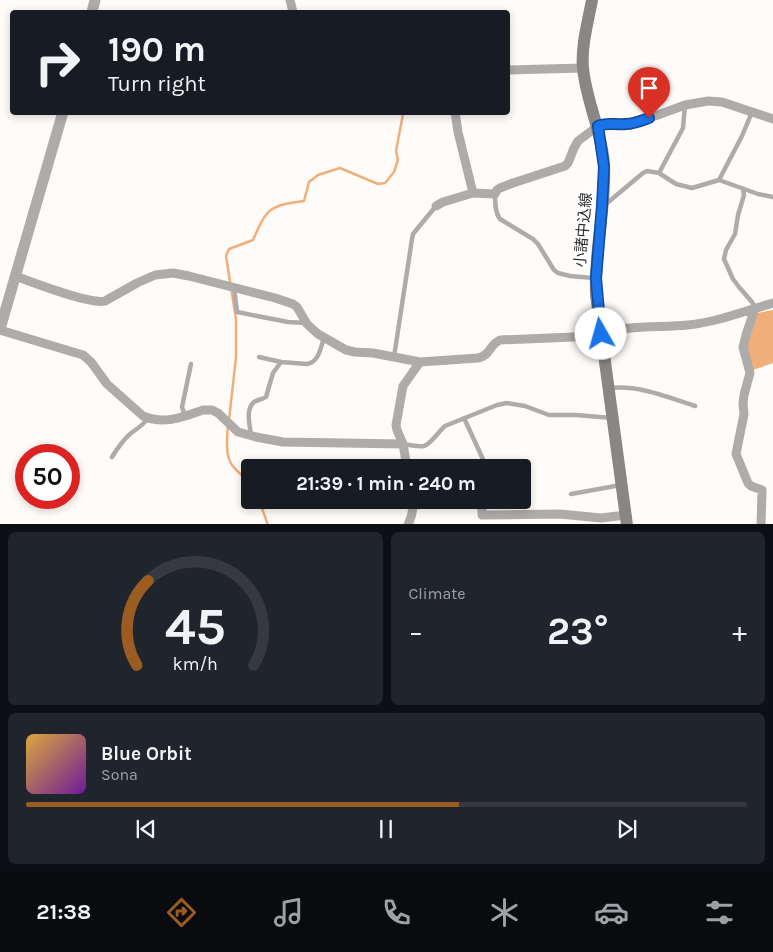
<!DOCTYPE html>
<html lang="en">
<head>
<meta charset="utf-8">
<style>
  :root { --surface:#171b24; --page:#20242c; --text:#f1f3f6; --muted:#9ea1a6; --line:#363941; --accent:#9a5c21 }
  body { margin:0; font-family:Karla,"Noto Sans JP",sans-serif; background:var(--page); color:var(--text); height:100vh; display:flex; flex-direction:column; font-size:19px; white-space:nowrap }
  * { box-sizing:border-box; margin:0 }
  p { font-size:16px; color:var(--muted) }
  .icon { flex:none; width:28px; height:28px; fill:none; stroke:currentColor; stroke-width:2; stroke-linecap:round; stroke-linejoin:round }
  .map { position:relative; height:524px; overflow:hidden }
  .sheet { display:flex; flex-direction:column; gap:8px; padding:8px; background:#0d0f14; flex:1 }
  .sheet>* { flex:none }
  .top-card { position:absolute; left:10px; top:10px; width:500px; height:105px; border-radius:5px; box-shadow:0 2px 8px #0003; background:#171b24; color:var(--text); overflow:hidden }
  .speed { position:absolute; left:15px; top:444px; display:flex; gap:10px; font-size:25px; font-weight:700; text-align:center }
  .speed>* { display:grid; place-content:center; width:65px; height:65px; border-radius:50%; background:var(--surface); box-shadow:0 2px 8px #0003; line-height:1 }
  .speed .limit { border:8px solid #d22; background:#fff; color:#111 }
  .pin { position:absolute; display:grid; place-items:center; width:42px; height:42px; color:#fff; margin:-51px -21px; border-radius:50% 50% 50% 0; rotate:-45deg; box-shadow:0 0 5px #0007 }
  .pin .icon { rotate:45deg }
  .me { position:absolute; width:55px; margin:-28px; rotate:353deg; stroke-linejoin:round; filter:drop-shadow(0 0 4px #0008) }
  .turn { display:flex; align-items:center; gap:18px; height:105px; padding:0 15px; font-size:22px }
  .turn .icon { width:65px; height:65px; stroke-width:2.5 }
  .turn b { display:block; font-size:35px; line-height:42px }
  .big { font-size:38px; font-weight:700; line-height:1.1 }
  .sheet .card { flex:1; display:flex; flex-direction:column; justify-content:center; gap:8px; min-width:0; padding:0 18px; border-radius:8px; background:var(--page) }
  .sheet .dial { align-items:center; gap:0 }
  .dial svg { height:130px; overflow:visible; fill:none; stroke:var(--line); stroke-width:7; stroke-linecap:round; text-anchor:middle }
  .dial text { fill:var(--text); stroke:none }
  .song { display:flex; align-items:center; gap:15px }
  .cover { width:60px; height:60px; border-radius:8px; background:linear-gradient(135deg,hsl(40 70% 55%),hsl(280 70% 35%)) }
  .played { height:5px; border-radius:2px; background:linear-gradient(90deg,var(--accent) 60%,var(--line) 60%) }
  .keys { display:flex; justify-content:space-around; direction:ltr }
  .heat { display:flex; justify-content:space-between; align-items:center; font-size:28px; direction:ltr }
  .sheet .tiles { flex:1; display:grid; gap:8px; grid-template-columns:1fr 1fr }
  .card:last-child { grid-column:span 2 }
  .trip { position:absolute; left:241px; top:459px; width:290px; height:50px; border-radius:5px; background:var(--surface); box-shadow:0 2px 8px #0003; font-weight:700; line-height:50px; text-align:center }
  .dock { display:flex; height:80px; justify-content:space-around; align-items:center; background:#090b0e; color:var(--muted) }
  .dock .icon { width:35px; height:35px }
  .dock .selected { color:var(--accent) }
  .dock b { font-size:22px; color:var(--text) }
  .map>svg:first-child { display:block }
</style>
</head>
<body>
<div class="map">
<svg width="773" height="525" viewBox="0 0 773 525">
  <rect width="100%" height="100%" fill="#fffbf8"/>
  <path fill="#f0af7a" d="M773,310V363L753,370L746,349L757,313Z"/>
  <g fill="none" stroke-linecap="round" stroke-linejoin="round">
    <path stroke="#f0af7a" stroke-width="2.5" d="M229,420L236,357V319L226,256L229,249L253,240C257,232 260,222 266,215C273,204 292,203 304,201L309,182L318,175L340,168L378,184L385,183L394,172L398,160L396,151L403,114
      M228,425C227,437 225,455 232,465C237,472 244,477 250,482
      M259,500L268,525"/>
    <path stroke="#aeacab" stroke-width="4.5" d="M659,173L683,128L685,105
      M719,180L742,136L752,112
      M743,189L744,195L738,215L735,234L726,250L724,259L733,279L739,287L752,302L755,308
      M495,194C495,202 495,213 500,219L533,239L538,244L554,270L558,273L570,276L593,278
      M606,204L643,173L647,171L659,173L676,184L692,188L719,180L758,194L773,197
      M234,288L237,312L288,322L306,323
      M259,357L281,362L307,364C319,362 320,349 324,338
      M394,357L412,239L413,234L436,206
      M610,388C640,385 667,397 695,406
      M185,416L182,407L191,364
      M464,418L487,468
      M251,435C250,425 245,410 254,402C257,400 263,399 266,397L273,373L281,362
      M403,444C409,445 418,447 424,446C431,444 439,431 445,426L497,405L507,403L525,406L549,415H576L612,418
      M112,457C117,449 122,441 130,434C136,429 144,425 148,418
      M571,494L621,485"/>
    <path stroke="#aeacab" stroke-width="9" d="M290,0L293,12
      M508,70L583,68
      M455,112L458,132L473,193L495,194L497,190L500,188L513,183L565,166L568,163L574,148L578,141L598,126L602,124H626L636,123L685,105L708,101L722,102L773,119
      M436,206L443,202L473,193
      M15,276C32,282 90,305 105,301L137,283L155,275L173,273L189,276L275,298L293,304L297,307L307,324L318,334L346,350L355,352L373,353L420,362
      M755,308L746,335L743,347L750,373L744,395L743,403L744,414L736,454L748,483L751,486L762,490V492L761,525
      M0,330L83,355L91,362L107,384L143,416C164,425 183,417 203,410H212L218,413L238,432L256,437L283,442L403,444L397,430L396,425L403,386L420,362L478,358C491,355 489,345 500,340L597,336C625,324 658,328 688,325C717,322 745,311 773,303
      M403,444L407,468
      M482,500V515L560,514L601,518L626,515
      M408,525C412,516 414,509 413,500"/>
    <path stroke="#aeacab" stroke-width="11" d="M92,12L95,0
      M0,329L63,112"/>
    <path stroke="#898685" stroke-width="12" d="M592,0C588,22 581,46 583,68C586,101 602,131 604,165C606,208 594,251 596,295L627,525"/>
  </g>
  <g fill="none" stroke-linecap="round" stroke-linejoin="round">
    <defs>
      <path id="route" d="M601,334L596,278L602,206L604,167L598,126C606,122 616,125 626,124C634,124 641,121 649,118"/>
    </defs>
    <use href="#route" stroke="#114b97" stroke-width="12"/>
    <use href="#route" stroke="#1a73e8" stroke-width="9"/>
  </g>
  <g text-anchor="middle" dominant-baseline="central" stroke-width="5" stroke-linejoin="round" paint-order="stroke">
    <g font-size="15" fill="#2f2d2c" stroke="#fff">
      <text transform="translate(583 230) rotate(-85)">小諸中込線</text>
    </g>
  </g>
</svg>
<div class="speed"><div class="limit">50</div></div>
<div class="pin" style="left:649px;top:118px;background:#d93025"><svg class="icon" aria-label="arrive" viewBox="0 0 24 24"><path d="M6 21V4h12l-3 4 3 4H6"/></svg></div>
<svg class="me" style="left:601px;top:334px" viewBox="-20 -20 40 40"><circle r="19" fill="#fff"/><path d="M0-13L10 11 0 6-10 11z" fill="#1a73e8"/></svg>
<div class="trip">21:39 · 1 min · 240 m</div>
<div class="top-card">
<div class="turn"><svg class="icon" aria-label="right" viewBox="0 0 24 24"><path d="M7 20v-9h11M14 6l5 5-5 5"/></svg><div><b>190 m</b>Turn right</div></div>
</div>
</div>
<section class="sheet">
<div class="tiles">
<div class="card dial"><svg viewBox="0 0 100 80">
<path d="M14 69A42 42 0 1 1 86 69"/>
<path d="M14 69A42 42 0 0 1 21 17" stroke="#9a5c21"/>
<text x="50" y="56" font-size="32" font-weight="700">45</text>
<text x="50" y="72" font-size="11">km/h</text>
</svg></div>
<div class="card"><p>Climate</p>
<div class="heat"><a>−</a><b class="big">23°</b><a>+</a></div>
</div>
<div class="card">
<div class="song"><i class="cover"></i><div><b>Blue Orbit</b><p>Sona</p></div></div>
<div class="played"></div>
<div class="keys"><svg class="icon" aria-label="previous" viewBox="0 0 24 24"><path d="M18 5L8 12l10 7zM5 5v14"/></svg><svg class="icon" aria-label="pause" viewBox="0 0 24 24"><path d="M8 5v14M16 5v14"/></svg><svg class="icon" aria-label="next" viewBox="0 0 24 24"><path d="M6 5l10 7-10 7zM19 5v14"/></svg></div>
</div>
</div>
</section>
<nav class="dock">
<b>21:38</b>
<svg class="icon selected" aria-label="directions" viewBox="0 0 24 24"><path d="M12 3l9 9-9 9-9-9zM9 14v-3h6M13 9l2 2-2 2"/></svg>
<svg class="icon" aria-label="music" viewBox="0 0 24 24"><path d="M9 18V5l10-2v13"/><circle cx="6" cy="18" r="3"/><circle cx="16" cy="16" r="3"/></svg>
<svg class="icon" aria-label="phone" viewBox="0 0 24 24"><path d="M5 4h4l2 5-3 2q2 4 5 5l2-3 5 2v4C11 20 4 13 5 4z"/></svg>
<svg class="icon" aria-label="climate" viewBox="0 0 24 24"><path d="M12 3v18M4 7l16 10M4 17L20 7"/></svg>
<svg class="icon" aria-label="car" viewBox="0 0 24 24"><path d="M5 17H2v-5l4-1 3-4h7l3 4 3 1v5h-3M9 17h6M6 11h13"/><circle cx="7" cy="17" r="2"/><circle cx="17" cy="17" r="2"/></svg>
<svg class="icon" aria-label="filters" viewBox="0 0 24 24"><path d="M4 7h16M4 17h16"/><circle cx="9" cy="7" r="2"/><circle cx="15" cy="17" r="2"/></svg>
</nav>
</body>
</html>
